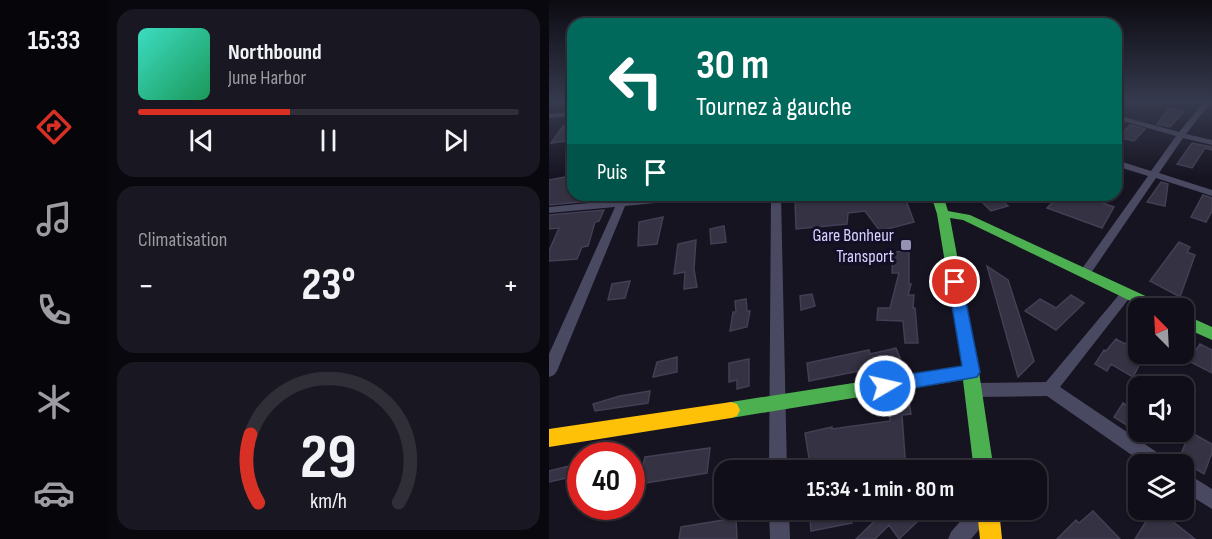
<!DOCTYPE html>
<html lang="fr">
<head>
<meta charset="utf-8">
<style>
  :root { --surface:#100f19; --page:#191822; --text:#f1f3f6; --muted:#9c9ca2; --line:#302f38; --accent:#d93025 }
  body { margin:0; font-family:"Sofia Sans Condensed",sans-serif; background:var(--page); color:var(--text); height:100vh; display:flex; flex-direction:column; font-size:22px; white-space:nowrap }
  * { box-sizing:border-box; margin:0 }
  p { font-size:20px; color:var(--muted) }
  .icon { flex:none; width:33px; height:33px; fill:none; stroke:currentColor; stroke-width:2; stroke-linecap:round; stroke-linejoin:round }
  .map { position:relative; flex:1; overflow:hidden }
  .sheet { display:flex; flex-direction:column; gap:9px; padding:9px; background:#09080e; width:441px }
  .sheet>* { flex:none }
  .hud { position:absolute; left:18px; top:18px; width:555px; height:183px; border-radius:18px; box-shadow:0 2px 4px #0004,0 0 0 2px var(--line); background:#00695c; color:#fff; overflow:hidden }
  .needle { width:39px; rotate:336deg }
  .fabs { position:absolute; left:579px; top:298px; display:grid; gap:12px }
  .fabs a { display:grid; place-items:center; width:66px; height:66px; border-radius:12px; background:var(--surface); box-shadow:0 2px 4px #0004,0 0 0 2px var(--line); font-size:30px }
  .speed { position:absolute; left:18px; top:442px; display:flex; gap:12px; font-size:30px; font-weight:700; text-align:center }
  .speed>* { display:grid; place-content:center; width:78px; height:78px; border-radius:50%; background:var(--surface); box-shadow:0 2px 4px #0004,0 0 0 2px var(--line); line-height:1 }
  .speed .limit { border:9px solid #d22; background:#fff; color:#111 }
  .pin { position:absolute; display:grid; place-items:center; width:51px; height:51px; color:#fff; margin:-26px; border:3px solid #fff; border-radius:50%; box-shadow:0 2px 6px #0007 }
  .me { position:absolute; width:66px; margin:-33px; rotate:81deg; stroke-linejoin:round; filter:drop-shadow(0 0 4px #0008) }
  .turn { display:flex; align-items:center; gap:21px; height:126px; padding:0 30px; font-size:27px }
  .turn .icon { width:78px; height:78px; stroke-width:2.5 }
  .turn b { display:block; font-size:42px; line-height:51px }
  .then { display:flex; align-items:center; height:57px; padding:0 30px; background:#0003; gap:12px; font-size:22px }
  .big { font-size:45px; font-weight:700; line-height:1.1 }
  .sheet .widget { flex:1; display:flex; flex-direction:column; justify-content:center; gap:9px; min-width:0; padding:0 21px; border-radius:18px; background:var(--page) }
  .sheet .dial { align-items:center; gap:0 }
  .dial svg { height:156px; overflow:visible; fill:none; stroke:var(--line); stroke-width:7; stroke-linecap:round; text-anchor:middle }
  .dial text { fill:var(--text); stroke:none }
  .song { display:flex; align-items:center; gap:18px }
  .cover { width:72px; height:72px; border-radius:9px; background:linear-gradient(135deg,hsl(170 70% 55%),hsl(150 70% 35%)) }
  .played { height:6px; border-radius:3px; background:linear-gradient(90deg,var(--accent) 40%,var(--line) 40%) }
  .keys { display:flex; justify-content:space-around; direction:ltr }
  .heat { display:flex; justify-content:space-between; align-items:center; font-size:33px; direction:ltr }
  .trip { position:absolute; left:165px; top:460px; width:333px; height:60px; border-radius:18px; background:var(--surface); box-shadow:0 2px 4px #0004,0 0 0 2px var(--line); font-weight:700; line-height:60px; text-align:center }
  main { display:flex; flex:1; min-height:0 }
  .tab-bar { display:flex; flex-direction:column; width:108px; justify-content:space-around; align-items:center; background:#06060a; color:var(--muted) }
  .tab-bar .icon { width:42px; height:42px }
  .tab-bar .current { color:var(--accent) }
  .tab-bar b { font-size:27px; color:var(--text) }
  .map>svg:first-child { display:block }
</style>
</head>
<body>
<main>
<nav class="tab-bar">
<b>15:33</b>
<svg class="icon current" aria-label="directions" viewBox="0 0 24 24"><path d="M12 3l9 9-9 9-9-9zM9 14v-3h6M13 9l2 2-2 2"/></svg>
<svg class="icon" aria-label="music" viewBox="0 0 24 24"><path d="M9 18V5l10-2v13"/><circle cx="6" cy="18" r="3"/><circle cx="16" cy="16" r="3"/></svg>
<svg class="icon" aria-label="phone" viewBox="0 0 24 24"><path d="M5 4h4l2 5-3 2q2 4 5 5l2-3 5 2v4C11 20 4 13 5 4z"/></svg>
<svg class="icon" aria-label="climate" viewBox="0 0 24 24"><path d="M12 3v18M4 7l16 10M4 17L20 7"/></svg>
<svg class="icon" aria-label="car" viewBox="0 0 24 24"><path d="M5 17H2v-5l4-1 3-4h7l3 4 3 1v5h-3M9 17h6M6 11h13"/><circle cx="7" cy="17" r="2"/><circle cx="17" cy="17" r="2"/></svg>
</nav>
<section class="sheet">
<div class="widget">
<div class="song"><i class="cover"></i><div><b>Northbound</b><p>June Harbor</p></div></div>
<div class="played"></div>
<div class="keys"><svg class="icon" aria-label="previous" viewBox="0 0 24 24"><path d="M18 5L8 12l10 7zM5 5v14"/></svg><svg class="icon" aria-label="pause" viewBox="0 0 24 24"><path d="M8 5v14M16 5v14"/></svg><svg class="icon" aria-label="next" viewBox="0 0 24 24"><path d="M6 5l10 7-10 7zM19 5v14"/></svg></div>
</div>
<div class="widget"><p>Climatisation</p>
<div class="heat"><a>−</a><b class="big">23°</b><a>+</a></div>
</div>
<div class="widget dial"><svg viewBox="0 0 100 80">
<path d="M14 69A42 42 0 1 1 86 69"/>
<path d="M14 69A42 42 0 0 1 10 34" stroke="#d93025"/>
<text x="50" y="56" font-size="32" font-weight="700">29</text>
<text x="50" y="72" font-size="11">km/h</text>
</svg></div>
</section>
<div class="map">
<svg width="663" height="539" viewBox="0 0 663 539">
  <rect width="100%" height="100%" fill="#161421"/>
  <path fill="#343243" stroke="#433f54" stroke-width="1.5" d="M620,108L635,111L621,127L608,124Z
    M24,125V140L2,143L14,126Z
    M581,125L596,129L585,141L569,137Z
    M643,143L663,147V150L656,148L643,168L628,164Z
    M22,176L20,195H63L61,199L0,205V180Z
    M612,182L619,184L616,206L598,202Z
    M278,195H355L365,222L331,231L316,211L299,213L298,224L247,229L246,199Z
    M511,195H531L565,207L553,228L498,208Z
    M654,195L663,198V211L657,222L642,217Z
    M449,197L459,206L442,211L432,201Z
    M55,210L50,221L46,222L39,246L33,247L28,259L0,261V251L10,228L0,229V215Z
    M114,217L108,244L89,246L90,222Z
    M175,226L177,242L162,244L161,229Z
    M147,240L145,269L148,287L135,289L136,272L125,274L129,244Z
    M630,242L641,247L638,252L646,255L631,297L601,281Z
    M360,251V284H362L359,295H365L364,308H366L369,343H356L354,321L328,320L329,308H341L350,273H343L344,252Z
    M438,266L459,280L485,361L469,377Z
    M81,281L76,298L59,300L63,284Z
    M263,294L266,306L252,310L251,296Z
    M522,295L535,303L507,330L476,311L491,299L507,308Z
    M197,299L198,311H201L198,327L181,331L184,312H187L186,301Z
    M590,327V354H596L584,377L562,364L558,371L546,364L555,350L557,351L567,339L576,344Z
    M634,343L647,350L651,344L663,350V373L634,358Z
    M347,348L352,360L340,363L342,365L311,375L310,371L260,381L258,363L320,350L321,354Z
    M128,357V372L104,377L108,362Z
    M200,359V386L188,389V380L180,382V363Z
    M101,391L99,403L46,411L44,404L71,396Z
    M360,401L362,414L353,415L357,471H262L256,433L283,427V429L341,421L339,403Z
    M574,403L590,413V433L565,417Z
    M641,432L663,444V453L655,474L630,459Z
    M161,448L158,473L90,484L96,457Z
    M20,466L17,478L0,482V471Z
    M285,510H291L303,523L262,531L261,519L279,516Z
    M337,510H360L369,521L350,539L340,525L326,539H307Z
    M604,510H609L646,539H586Z
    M544,511L571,539H508L527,520L530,523Z
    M187,518L188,539H130L132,527Z"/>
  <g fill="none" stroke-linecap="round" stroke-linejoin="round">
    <path fill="#4a4962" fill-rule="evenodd" d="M655,102H662L637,134L663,140V145L634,138L610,173L663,190V196L607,178L540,276H532L530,273L532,270L599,176L567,166V160L602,171L627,136L567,119V115L630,132Z
      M24,112V116L0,118V114Z
      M71,195H81L79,199L126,195H162L157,198L76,206L8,371L5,375L0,377V354L66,207L0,213V207L69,200Z
      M222,195H232L238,471H220Z
      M578,289L582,290L584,293L582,296L511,387L618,459L621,465H597L498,396L425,397L419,395L417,390L419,385L425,383L497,382L574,290Z
      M634,471L663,489V509L634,491Z
      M220,510H240L241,539H221Z
      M421,510H444L441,517L422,539H399L402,532Z"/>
    <path fill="#4caf50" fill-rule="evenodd" d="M382,195H394L399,211L421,215L616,305L618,309H598L414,220L401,218L430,372L445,471H425L414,380L182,418L176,416L173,410L176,404L182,402L413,366L388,214Z
      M634,314L663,327V340L634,327Z"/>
    <path fill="#ffc107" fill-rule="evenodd" d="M182,402L188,404L191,410L188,416L182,418L0,447V429Z
      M428,510H450L453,539H431Z"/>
  </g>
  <linearGradient id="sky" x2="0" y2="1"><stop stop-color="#0c0b12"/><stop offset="0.57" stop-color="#363a4e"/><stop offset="1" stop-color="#363a4e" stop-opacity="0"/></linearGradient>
  <rect width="663" height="178" fill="url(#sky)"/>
  <path fill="#1a73e8" stroke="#114b97" stroke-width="1.5" d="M406,277L413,282L431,372L428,377L336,393L330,391L327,386L330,380L336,378L413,366L399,282Z"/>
  <rect fill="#9591b1" stroke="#130f26" stroke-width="2" x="351" y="239" width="12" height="12" rx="3"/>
  <g text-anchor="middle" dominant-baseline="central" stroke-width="6" stroke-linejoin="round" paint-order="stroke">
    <g font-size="18" fill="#d9d4ff" stroke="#130f26" text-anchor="end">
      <text x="345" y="235">Gare Bonheur<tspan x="345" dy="21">Transport</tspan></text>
    </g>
  </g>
</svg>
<div class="fabs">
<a><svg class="needle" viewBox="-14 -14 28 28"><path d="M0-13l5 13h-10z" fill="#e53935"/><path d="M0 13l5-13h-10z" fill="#9c9ca2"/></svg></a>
<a><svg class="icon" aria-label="sound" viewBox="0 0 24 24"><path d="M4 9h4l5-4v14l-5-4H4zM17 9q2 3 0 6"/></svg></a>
<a><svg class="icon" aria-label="layers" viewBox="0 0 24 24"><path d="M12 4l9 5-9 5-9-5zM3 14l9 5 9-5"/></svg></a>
</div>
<div class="speed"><div class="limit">40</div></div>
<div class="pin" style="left:406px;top:282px;background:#d93025"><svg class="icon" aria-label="arrive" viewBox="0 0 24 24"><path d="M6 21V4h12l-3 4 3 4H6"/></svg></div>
<svg class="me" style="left:336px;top:386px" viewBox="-20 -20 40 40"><circle r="17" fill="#1a73e8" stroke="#fff" stroke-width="3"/><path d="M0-11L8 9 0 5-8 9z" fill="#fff"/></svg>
<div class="trip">15:34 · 1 min · 80 m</div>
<div class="hud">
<div class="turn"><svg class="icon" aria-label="left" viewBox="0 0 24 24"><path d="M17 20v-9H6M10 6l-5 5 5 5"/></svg><div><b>30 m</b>Tournez à gauche</div></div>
<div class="then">Puis<svg class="icon" aria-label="arrive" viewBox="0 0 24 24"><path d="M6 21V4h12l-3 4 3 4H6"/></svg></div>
</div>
</div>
</main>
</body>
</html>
